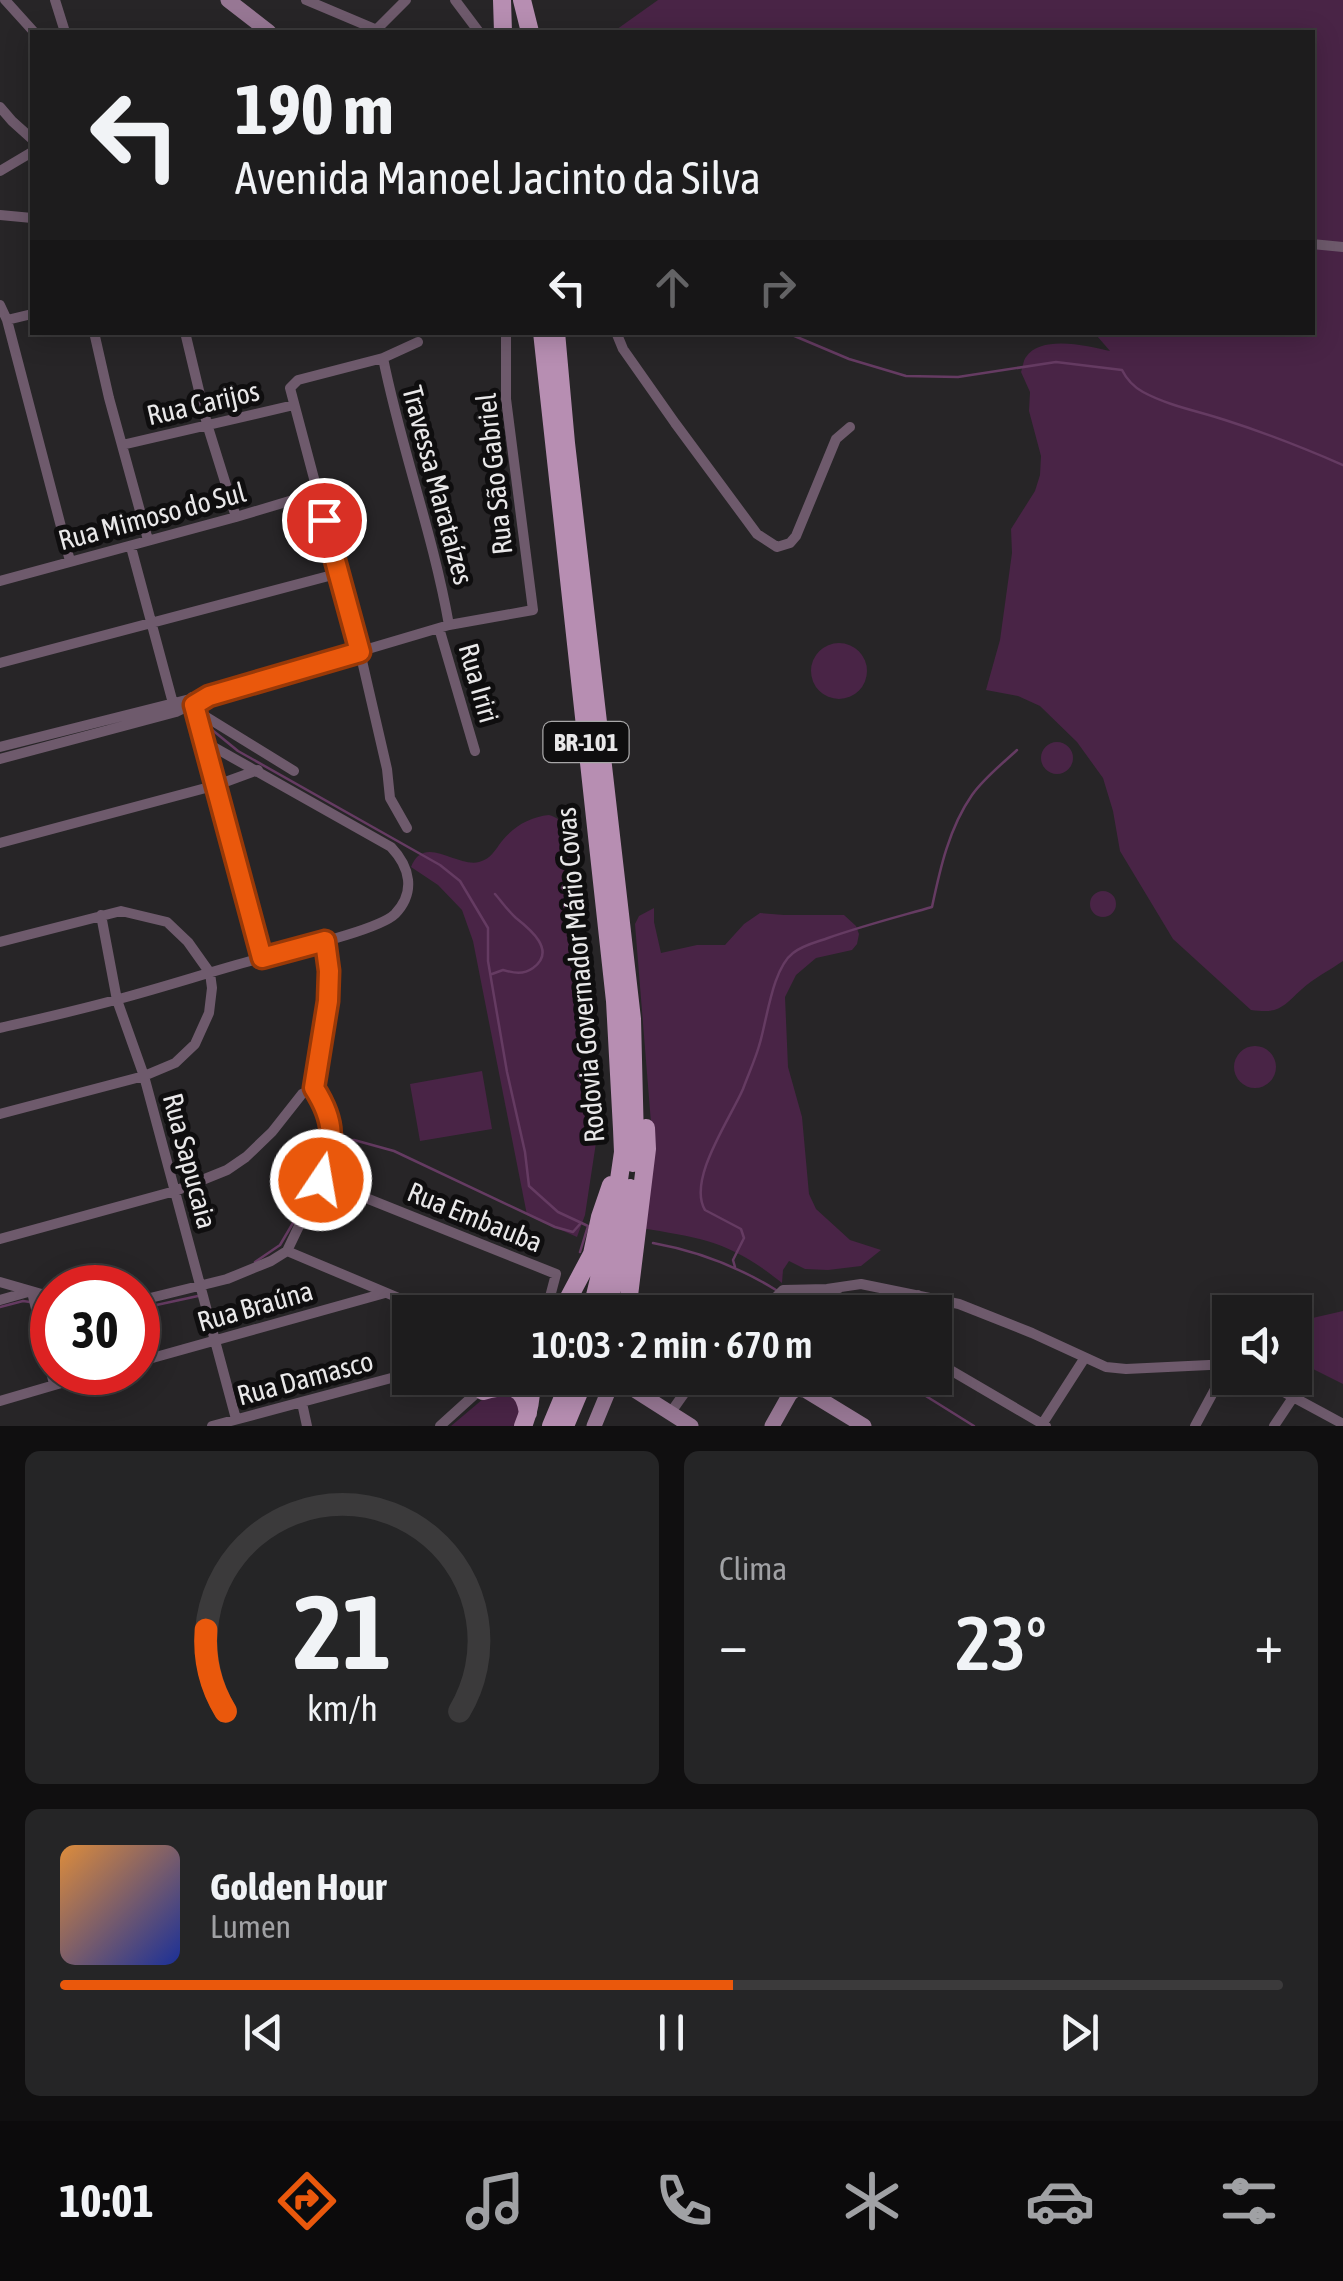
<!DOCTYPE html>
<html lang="pt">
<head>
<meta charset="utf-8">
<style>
  :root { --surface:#1d1c1d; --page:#252526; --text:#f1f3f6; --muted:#a0a1a4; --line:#3b3a3b; --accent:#ea580c }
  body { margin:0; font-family:"Asap Condensed",sans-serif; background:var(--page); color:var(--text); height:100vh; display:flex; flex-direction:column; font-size:38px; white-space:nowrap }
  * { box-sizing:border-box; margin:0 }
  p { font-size:32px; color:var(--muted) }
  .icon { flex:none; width:55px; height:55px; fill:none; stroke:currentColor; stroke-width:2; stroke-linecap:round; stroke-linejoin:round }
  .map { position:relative; height:1426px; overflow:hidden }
  .details { display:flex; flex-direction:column; gap:25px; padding:25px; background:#100f10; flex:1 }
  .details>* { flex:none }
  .guide { position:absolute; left:30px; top:30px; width:1285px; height:305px; border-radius:0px; box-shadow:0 5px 25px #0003,0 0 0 2px var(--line); background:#1d1c1d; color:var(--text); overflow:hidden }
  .tools { position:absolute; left:1212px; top:1295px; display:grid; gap:20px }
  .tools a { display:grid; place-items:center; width:100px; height:100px; border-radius:0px; background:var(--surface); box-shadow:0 5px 25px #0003,0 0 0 2px var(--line); font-size:50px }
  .speed { position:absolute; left:30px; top:1265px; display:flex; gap:20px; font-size:50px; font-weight:700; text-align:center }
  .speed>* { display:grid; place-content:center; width:130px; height:130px; border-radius:50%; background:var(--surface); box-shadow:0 5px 25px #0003,0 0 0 2px var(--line); line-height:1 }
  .speed .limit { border:15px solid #d22; background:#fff; color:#111 }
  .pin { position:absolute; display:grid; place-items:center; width:85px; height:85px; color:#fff; margin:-42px; border:5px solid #fff; border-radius:50%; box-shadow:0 2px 10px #0007 }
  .me { position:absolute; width:110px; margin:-55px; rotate:12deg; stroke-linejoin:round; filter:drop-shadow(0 0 8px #0008) }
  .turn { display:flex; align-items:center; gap:35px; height:210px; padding:0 40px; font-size:45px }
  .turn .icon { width:130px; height:130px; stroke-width:2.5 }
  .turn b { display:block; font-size:70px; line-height:85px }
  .lanes { display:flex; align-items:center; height:95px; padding:0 40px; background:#0003; justify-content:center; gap:50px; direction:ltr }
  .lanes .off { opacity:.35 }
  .big { font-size:75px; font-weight:600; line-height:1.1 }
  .details .widget { flex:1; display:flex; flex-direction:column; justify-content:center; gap:15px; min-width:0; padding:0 35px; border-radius:15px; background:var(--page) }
  .details .dial { align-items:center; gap:0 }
  .dial svg { height:260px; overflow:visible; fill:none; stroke:var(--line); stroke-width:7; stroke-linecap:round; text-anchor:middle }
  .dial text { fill:var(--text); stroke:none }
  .song { display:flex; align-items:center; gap:30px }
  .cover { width:120px; height:120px; border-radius:15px; background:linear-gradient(135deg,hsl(30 70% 55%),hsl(230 70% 35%)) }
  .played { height:10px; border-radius:5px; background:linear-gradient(90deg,var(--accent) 55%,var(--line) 55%) }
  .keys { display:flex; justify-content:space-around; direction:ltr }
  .heat { display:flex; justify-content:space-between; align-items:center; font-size:55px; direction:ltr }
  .details .tiles { flex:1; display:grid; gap:25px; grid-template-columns:1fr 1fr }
  .widget:last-child { grid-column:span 2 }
  .trip { position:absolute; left:392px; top:1295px; width:560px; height:100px; border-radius:0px; background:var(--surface); box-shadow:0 5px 25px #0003,0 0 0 2px var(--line); font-weight:600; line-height:100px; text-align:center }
  .tab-bar { display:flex; height:160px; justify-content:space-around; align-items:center; background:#0c0b0c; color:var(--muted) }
  .tab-bar .icon { width:70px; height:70px }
  .tab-bar .active { color:var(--accent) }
  .tab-bar b { font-size:45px; color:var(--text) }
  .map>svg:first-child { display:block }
</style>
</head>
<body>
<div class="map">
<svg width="1343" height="1426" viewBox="0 0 1343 1426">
  <rect width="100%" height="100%" fill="#272527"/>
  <path fill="#492446" d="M658,0H1343V961C1330,970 1314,978 1302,989C1282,1007 1280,1014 1251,1010L1173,939L1120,851L1113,811L1103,778L1077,742L1040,706L1018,696L986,690L1000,640L1012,553L1011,529L1035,491L1040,475L1041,456L1029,411L1030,392L1021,372C1023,367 1023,361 1026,357C1041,334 1089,346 1110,351L1097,336L1090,333L1312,332V32H613Z
    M811 671a28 28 0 1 1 56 0a28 28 0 1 1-56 0Z
    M1041 758a16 16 0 1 1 32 0a16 16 0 1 1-32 0Z
    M549,815C563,819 565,827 569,840L578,940L584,945L586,952L602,1103L585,1215L577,1237L527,1215L473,941L462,910L438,885L411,867C424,833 457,868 479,862C491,859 495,850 502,841C514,826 530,817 549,815Z
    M1090 904a13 13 0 1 1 26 0a13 13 0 1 1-26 0Z
    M654,908V922L661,953L697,945H725L744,924L760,913L784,915H844L856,926L859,934L857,944L852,950L816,958L796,975L785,997L788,1067L802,1117L809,1194L816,1209L850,1240L881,1250L861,1266L828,1270L805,1269L789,1261L783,1270L782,1283C731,1242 704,1238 640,1228L652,1135L635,924L639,916Z
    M1234 1067a21 21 0 1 1 42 0a21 21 0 1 1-42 0Z
    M482,1071L492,1129L420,1141L410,1084Z
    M1343,1311V1384L1295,1360V1322Z
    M506,1392L522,1404L516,1426H451L483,1399Z"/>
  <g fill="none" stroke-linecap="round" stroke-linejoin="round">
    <path stroke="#653b62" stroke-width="2.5" d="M785,332L849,359L906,376L958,377L1056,362L1122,370C1127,380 1134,387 1143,392C1169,406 1198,411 1225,420C1266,433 1304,448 1343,465
      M211,729L238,751L440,865L460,881L488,928V961L507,1072L525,1152L529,1186L558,1212L588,1226L580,1252
      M492,974L503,970C514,973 523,975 533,968C557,951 530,929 516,918C508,911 502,902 495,894
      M332,1153L342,1142L354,1140L394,1151L555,1227L573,1232L580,1224
      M653,1243C698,1251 737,1266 776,1290
      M255,1262L280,1245L306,1201
      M735,1267L733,1260L744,1238L741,1229L705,1210C687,1180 730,1119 743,1089C748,1075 755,1060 759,1046C767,1021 772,969 793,953C803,945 817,942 828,938C862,926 897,917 932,907C940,869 949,828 972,795C984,778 1002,764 1017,750
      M782,1295L805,1312
      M40,1304L52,1307
      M0,1307L23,1301L30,1302
      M138,1309L198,1296
      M897,1378L974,1426"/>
    <path stroke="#6e5a6c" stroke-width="10" d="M5,0L34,32
      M55,0L65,32
      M306,0L382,32
      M455,0L479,32
      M376,30L406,0
      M0,107L12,121L32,139
      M0,171L32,152
      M0,215L32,218
      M1312,244L1343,247
      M0,305L7,320L70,561
      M7,320L32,314
      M94,332L109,398L148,540
      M185,332L207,424L236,517
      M616,332L623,349L675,423L757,534L777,547L790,543L796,536L836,439L850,427
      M383,358C401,448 433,534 449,625
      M122,445L294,405
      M131,547L174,707
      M0,581L236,517L316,493
      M439,628L475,751
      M0,663L340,573
      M195,710L294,771
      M203,742L262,958
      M0,747L198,697
      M0,759L176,712L209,696L449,625L533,610L506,399V332
      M407,828L390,798L387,769L360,652L290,388L298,380L383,358L418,342
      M0,843L217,785L258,770
      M101,915L117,1000L144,1076L236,1419
      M0,942L121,911L167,922L188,942L210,973L212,988L209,1013L195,1044L175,1063L144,1076L0,1114
      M0,1028C39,1019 79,1010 119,999C168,986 216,970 265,957C291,950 379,930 395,914C416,892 410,867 391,847L203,741L192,697
      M321,1180L556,1274L546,1312
      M0,1239L175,1191L227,1170L246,1157L272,1132L302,1094L314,1088
      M287,1251L432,1312
      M0,1282L52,1297
      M828,1289L860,1312
      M32,1292L54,1384
      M0,1300L28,1292
      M138,1301L227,1279L271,1261L287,1251L321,1180L328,1156L332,1129L327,1108L314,1088L329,1001V971L325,941
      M761,1312L783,1290L827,1289L861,1284L959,1304L1032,1333L1106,1367L1126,1369L1230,1364
      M910,1312L918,1295
      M935,1361L1046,1426
      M138,1362L385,1293
      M1258,1378L1343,1424
      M0,1401L99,1372
      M302,1403L307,1426
      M671,1412L695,1378
      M212,1426L410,1373
      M440,1426L493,1378
      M1041,1426L1084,1359
      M1195,1426L1229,1363
      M1274,1426L1294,1396"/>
    <path stroke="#977794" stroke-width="15" d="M228,0L269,32
      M608,1378L628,1386L691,1426
      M594,1426L613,1380
      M772,1426L790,1394L796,1389L805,1390L864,1426"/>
    <path stroke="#b78eb2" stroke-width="18" d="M502,0L503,32
      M522,0L530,32
      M542,332L615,1001L622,1129L623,1152L613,1221L591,1312
      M556,332L566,443L632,1019L635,1141L633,1163
      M558,1312L566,1303L592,1254L600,1217L611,1185
      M605,1312L619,1264L630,1188
      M627,1312L647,1149L646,1128
      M613,1380L614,1378
      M483,1391C508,1384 524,1383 528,1413
      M523,1426C530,1410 532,1395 531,1378
      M551,1426L571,1378
      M565,1426L585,1378"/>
  </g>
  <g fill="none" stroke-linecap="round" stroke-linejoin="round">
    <defs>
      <path id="route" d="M321,1180C333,1141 337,1124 314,1088L328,1001L329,971L325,941L262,958L194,705L209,696L360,652L324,520"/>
    </defs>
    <use href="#route" stroke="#983908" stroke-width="25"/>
    <use href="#route" stroke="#ea580c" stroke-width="18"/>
  </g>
  <g text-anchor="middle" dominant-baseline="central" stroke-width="10" stroke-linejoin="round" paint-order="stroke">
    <rect fill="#0f0e0f" stroke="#a8a7a8" stroke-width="2.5" x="543.5" y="722" width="85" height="40" rx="8"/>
    <g font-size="25" font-weight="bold" fill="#e9e8e9">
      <text x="586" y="742">BR-101</text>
    </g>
    <g font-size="28" fill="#e9e8e9" stroke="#0f0e0f">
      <text transform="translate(203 403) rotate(-13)">Rua Carijos</text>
      <text transform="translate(494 474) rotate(-96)">Rua São Gabriel</text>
      <text transform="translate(438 485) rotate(75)">Travessa Marataízes</text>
      <text transform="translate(152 516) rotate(-15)">Rua Mimoso do Sul</text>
      <text transform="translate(479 683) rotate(74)">Rua Iriri</text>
      <text transform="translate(580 975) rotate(-95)">Rodovia Governador Mário Covas</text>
      <text transform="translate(190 1161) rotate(75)">Rua Sapucaia</text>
      <text transform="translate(475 1217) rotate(22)">Rua Embauba</text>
      <text transform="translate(255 1306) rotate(-16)">Rua Braúna</text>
      <text transform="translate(305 1378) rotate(-15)">Rua Damasco</text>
    </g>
  </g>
</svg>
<div class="tools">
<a><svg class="icon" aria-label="sound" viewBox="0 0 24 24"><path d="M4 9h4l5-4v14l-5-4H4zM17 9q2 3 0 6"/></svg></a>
</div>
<div class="speed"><div class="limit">30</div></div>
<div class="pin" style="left:324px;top:520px;background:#d93025"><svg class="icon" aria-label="arrive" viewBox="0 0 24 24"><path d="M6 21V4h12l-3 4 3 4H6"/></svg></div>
<svg class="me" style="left:321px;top:1180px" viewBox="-20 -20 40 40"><circle r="17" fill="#ea580c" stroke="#fff" stroke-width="3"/><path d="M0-11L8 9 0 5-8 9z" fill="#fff"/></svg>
<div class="trip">10:03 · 2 min · 670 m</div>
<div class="guide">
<div class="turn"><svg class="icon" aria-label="left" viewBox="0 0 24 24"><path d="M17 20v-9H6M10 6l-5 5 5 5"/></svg><div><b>190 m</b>Avenida Manoel Jacinto da Silva</div></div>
<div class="lanes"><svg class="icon" aria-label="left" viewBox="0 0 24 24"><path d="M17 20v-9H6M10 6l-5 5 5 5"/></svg><svg class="icon off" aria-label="ahead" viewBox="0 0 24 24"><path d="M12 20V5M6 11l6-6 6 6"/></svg><svg class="icon off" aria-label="right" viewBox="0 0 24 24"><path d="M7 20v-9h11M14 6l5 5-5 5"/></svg></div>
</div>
</div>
<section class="details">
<div class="tiles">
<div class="widget dial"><svg viewBox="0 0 100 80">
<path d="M14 69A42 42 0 1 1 86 69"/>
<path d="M14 69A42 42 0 0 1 8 44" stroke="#ea580c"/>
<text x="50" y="56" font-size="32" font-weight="700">21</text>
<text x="50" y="72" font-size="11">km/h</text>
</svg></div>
<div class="widget"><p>Clima</p>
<div class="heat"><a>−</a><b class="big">23°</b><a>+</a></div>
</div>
<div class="widget">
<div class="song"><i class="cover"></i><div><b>Golden Hour</b><p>Lumen</p></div></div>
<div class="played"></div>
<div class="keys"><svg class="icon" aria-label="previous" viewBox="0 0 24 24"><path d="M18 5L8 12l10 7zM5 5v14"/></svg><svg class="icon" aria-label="pause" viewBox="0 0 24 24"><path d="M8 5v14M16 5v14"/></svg><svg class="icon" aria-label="next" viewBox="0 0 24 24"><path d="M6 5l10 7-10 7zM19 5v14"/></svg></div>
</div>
</div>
</section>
<nav class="tab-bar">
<b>10:01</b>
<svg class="icon active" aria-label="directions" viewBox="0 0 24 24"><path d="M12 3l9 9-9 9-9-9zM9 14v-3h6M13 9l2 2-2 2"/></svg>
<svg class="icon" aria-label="music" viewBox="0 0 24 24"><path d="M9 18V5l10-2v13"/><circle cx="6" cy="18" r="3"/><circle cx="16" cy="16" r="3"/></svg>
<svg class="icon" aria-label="phone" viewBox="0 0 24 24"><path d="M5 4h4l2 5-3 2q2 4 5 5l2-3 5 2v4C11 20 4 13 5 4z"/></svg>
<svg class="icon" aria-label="climate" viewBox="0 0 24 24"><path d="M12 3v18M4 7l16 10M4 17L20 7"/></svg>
<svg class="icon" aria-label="car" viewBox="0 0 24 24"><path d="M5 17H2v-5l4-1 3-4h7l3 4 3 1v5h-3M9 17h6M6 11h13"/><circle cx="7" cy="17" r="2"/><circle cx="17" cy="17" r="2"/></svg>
<svg class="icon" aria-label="filters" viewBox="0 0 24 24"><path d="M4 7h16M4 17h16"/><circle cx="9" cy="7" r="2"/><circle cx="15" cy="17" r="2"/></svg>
</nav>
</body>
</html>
